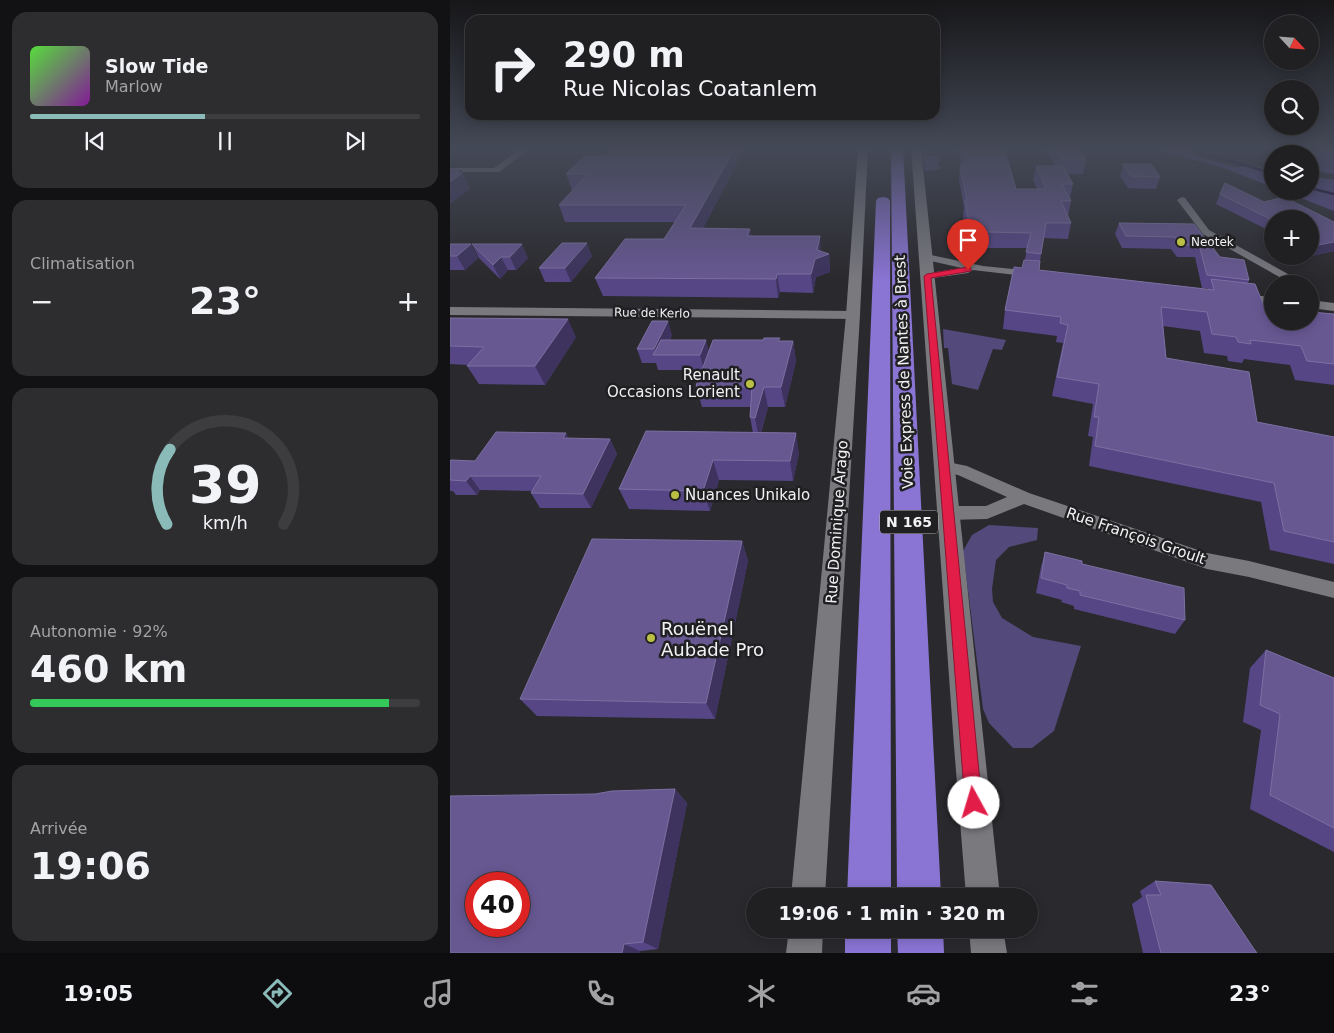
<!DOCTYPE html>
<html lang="fr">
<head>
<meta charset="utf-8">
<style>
  :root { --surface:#201f22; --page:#2d2c2f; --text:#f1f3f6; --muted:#a2a2a5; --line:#3d3d40; --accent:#8bbbb9 }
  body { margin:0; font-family:"DejaVu Sans",sans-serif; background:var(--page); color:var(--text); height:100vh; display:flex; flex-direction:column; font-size:19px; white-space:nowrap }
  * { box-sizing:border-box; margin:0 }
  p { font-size:16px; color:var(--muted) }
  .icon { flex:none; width:28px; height:28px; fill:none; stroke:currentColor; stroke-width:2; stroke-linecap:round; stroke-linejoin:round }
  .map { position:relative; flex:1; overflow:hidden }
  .side { display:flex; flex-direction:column; gap:12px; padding:12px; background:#121113; width:450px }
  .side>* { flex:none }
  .hud { position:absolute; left:15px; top:15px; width:475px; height:105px; border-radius:15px; box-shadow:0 2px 12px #0003,0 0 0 1px var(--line); background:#201f22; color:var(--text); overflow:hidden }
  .needle { width:32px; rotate:116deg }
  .fabs { position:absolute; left:814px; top:15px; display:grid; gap:10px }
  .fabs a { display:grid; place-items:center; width:55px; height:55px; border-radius:50%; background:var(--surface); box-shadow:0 2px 12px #0003,0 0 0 1px var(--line); font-size:25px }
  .speed { position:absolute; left:15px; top:872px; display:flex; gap:10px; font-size:25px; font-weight:700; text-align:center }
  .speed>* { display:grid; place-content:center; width:65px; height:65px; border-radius:50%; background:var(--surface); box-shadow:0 2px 12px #0003,0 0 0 1px var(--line); line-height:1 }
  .speed .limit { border:8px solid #d22; background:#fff; color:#111 }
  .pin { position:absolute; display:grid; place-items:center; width:42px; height:42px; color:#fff; margin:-51px -21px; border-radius:50% 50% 50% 0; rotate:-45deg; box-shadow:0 0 5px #0007 }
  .pin .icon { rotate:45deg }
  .me { position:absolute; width:55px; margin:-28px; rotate:354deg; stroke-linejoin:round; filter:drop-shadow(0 0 4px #0008) }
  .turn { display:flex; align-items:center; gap:18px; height:105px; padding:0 15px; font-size:22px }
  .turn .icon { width:65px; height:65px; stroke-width:2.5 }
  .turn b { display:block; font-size:35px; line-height:42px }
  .big { font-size:38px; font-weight:700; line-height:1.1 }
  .side .tile { flex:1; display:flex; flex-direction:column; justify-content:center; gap:8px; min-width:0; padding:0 18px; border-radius:15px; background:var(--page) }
  .side .dial { align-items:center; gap:0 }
  .dial svg { height:130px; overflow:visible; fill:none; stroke:var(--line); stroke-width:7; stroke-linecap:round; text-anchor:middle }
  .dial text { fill:var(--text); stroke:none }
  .song { display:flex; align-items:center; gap:15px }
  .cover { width:60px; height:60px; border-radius:8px; background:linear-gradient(135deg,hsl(110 70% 55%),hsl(290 70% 35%)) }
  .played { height:5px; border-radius:2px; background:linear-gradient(90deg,var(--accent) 45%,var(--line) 45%) }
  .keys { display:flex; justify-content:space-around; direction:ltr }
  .heat { display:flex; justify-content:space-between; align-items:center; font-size:28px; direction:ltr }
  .charge { height:8px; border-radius:4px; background:linear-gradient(90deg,#34c759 92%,var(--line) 0) }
  .trip { position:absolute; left:296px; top:888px; width:292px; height:50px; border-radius:25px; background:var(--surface); box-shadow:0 2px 12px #0003,0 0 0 1px var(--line); font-weight:700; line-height:50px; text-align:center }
  .tabs { display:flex; height:80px; justify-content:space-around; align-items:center; background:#0d0c0e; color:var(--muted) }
  .tabs .icon { width:35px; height:35px }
  .tabs .active { color:var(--accent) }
  .tabs b { font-size:22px; color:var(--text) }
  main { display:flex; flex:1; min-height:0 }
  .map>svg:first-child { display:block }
</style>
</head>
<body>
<main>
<section class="side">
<div class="tile">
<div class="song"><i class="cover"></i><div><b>Slow Tide</b><p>Marlow</p></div></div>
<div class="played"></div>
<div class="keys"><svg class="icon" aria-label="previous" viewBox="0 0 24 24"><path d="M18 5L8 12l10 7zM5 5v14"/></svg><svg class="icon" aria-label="pause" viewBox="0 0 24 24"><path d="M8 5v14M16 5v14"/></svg><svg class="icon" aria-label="next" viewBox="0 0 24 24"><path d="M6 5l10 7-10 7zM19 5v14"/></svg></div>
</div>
<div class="tile"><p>Climatisation</p>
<div class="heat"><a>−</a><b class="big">23°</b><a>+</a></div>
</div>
<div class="tile dial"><svg viewBox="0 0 100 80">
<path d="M14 69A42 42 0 1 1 86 69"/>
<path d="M14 69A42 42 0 0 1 16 23" stroke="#8bbbb9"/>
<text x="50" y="56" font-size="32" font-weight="700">39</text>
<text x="50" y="72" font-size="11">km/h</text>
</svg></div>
<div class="tile"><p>Autonomie · 92%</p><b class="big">460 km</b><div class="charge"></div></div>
<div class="tile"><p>Arrivée</p><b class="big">19:06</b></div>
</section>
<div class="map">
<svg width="884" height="953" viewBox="0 0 884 953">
  <rect width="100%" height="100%" fill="#2a292d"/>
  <path fill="#53497a" d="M472,155L491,157L488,166L492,167L486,170L475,171Z
    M493,329L556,340L552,350L543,349L528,390L502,384L498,348H494Z
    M539,525L588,528L587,540L559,547L546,560L542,589L543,602L552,618L583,637L631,646L604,731L582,748H563L539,723L533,709L513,551L522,535Z"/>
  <path fill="#594990" d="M700,148H744L743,155L786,167L802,166L822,169V187L774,168Z
    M849,148H884V174L860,170V154H835L850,151Z
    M860,176L884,180V211L833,191H860Z"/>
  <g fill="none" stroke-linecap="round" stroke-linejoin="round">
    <path stroke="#140233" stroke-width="2.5" d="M735,148L822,173
      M860,188L884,194"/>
    <path fill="#79797e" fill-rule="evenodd" d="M71,148H80L49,172H0V168H44Z
      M732,197L735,198L759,230L856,284H842L753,234L727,200Z
      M476,254L533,266L584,271L589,274L584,277L523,270L518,273L477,279L471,276L473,274L512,268L472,259L471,257Z
      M790,294L822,297V303L786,299L784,297Z
      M860,300L884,303V311L860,308Z
      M0,307L403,311L409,315L403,319L0,315Z
      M493,461L517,466L579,493L757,553L799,561L884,582V598L799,577L757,569L574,504L537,519L497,520L491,518L488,513L491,508L497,506H536L557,497L508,475L487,471L485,467L487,463Z"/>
    <path fill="#79797e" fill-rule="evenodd" d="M408,148H418L410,315L375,896H341L396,315Z
      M461,148H471L550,896H516L504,746Z
      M339,929H373L372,953H336Z
      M519,929H553L557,953H521Z"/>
    <path fill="#8a74d4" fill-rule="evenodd" d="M441,148H453L491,896H447Z
      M433,197L438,198L440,201L441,896H397L426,201L428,198Z
      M395,929H441V953H395Z
      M447,929H493L494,953H448Z"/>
  </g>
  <path fill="#564686" d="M295,148L253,228L301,236L371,252L379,254L380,272L366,277L363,293L330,292L328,298L153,296L145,278L214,239L225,222H115L109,205L123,190H122L116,174L156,156Z
    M508,148H554L566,189H587L583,180L586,166H605L595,148H628L636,160L633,174H618L623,184L620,198L621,201L618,216L621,223L618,239L593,238L589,270L757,289L758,288H752L745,257H727L721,249L672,248L665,234L669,223L744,224L770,257L799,280L798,283L814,306L884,314V385L845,380L840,365L794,359L792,363L778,361L777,356L754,353L750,331L713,326L716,358L807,422L884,437V564L820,550L811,502L639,466L643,437L638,436L643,404L602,396L613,343L606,342L607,336L553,329L555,310L572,268L575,260L577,248H533L531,238H517L513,216L514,207L509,179L510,165H511Z
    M673,164L710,177L706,189L678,188L670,176Z
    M770,194L814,202L884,222V251L857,257L855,256H860V219H822V232L766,204Z
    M0,244H21L28,258L15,270H0Z
    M22,244L78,258L66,270H58L50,279L29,258Z
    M142,256L121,282H95L89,268Z
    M0,318L126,337L95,385L29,384L17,366L18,365L0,364Z
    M222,335L220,340L259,350L330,341H343L346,361L335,407H318L311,433L349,453L343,481L269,480L260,511L179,509L169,489L303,433L300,417V407H252L246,386L252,370H208L206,363H192L187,349Z
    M119,439H160L167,454L141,508H90L81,493L82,491L30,490L27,495H6L3,491H0V461H25Z
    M292,541L298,561L265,719L87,716L70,699Z
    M595,552L632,564L735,620L725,634L624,609V606L611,602L612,600L586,593L591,567Z
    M816,650L884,678V852L800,809L811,730L793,722L800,668Z
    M225,789L237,803L208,949L190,951L0,953L145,794Z
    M705,881L804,949L807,953H693L682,904L692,897L690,891Z"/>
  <path fill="#3d335e" d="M285,148H295L244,246L240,228Z
    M11,169L20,189L0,204V182L5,173Z
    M300,229L303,246L297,236Z
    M370,236L371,254H379L380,272L366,277L363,293L361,274Z
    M884,242V251L857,257L858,256H860V252L863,246Z
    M137,243L142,256L121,282L115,268Z
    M21,244L28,258L15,270L7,256Z
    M72,244L78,258L66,270L60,257Z
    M51,257L58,270L50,279L43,265Z
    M327,274L330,292L328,298L326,279Z
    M118,319L126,337L95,385L85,366Z
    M218,321L222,335L212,355H206L204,349Z
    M256,340L260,355L254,370L250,355Z
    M343,341L346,361L335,407L331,387Z
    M314,387L318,407L309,438L305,418Z
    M116,433L124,448L113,438Z
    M346,433L349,453L343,481L340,461Z
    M160,439L167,454L141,508L133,494Z
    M263,460L269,480L260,511L253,491Z
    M20,476L30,490L27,495L16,481Z
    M292,541L298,561L265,719L256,703Z
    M225,789L237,803L208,949L193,942Z
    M174,944L190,951V953H172Z"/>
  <path fill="#675892" stroke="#7c70a1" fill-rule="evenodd" d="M164,148H285L240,228L300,229L297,236H370L367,250L379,254L365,259L361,274H327L326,279L145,278L175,239H214L236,205H109L138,174H116L134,156H156Z
    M512,148H554L566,189H596L586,166H613L623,184H612L621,201H611L621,223H596L591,254L576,252L581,233L535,232L533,223H519L515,201H517L510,165H515Z
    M604,148H628L636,160H612Z
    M673,164H701L710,177L681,176Z
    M0,169H11L5,173H12L0,182Z
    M775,183L814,202L834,197L884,222V242L863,246L860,245V219H822V220L770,194Z
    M669,223L744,224L770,257L794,260L799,280L757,275L749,245H731L725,237L676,236Z
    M112,243H137L115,268H89Z
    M0,244H21L7,256H0Z
    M22,244H72L60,257H51L43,265Z
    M574,260L590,261L589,270L764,290L761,279L805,284L814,306L822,307V321H860V312L884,314V364L857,361L851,346L800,340L801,344L788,342L786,337L762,334L757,312L711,307L716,358L799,372L807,422L884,437V542L834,531L824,483L645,446L649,417H644L649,384L607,377L618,325L610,323L611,317L555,310L564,267L572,268Z
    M0,318L118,319L85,366H17L34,347L0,346Z
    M202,321H218L204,349H187Z
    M314,338H330L328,341H343L331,387H314L305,418L300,417L302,387L246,386L263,340H313Z
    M211,340H256L250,355H203Z
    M196,431L346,433L340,461L263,460L253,491L169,489Z
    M46,432L116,433L113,438L160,439L133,494L81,493L91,476H20L16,481L0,480V461L1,460L25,461Z
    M142,539L292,541L256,703L70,699Z
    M595,552L632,561V564L734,588L735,620L630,595V591L617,588V585L591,578Z
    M816,650L884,678V828L820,795L830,714L810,705Z
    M225,789L193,942L174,944L172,953H0V796L145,794L162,791ZM26,884H69V926H26Z
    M705,881L761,885L804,949L807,953H711L696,895H711Z"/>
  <linearGradient id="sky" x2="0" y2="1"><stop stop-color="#171719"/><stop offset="0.53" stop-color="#444957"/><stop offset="1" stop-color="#444957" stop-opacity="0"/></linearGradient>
  <rect width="884" height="281" fill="url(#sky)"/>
  <path fill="#e11d48" stroke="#92132f" d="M518,267L521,268V271L481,278L532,803L530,809L524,811L518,809L515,803L474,276L477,274Z"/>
  <g fill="#bbc045" stroke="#202023" stroke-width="2">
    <circle cx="731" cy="242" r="5"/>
    <circle cx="300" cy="384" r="5"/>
    <circle cx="225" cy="495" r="5"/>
    <circle cx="201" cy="638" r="5"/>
  </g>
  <g text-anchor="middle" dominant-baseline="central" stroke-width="5" stroke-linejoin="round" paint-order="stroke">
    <g font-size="12" fill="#f2f2f4" stroke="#202023" text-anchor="start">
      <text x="741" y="242">Neotek</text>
    </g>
    <g font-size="12" fill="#f2f2f4" stroke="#202023">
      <text transform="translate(202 313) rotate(1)">Rue de Kerlo</text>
    </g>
    <rect fill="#202023" stroke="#b3b3b5" stroke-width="1" x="430" y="510.5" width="58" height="23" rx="4"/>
    <g font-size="14" font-weight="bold" fill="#f2f2f4">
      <text x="459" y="522">N 165</text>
    </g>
    <g font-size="15" fill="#f2f2f4" stroke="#202023">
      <text transform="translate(454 372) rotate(-92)">Voie Express de Nantes à Brest</text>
      <text transform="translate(387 522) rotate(-86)">Rue Dominique Arago</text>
      <text transform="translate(686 536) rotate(19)">Rue François Groult</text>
    </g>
    <g font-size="15" fill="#f2f2f4" stroke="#202023" text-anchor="end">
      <text x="290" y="375">Renault<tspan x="290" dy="17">Occasions Lorient</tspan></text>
      <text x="235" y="495" text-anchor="start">Nuances Unikalo</text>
    </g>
    <g font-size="18" fill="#f2f2f4" stroke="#202023" text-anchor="start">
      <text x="211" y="628">Rouënel<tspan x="211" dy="21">Aubade Pro</tspan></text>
    </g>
  </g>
</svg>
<div class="fabs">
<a><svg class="needle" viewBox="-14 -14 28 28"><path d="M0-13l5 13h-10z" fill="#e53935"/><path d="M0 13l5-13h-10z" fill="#a2a2a5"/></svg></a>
<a><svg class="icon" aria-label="search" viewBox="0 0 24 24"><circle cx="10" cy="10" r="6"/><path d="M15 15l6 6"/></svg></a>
<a><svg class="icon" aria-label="layers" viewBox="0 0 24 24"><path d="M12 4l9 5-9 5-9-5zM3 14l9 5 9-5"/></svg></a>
<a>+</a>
<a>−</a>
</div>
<div class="speed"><div class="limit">40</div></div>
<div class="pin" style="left:518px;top:270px;background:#d93025"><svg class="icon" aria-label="arrive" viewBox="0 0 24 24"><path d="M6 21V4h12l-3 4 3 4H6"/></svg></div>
<svg class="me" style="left:524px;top:803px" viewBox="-20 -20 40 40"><circle r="19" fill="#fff"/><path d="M0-13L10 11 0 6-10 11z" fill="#e11d48"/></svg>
<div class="trip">19:06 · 1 min · 320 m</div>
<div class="hud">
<div class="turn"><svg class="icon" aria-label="right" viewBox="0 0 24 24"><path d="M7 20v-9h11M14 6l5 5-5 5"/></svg><div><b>290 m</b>Rue Nicolas Coatanlem</div></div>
</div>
</div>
</main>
<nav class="tabs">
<b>19:05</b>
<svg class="icon active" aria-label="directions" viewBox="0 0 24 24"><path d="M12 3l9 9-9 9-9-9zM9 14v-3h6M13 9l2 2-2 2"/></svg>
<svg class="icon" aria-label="music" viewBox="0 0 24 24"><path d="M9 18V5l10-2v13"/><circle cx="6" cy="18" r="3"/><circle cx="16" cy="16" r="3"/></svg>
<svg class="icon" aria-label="phone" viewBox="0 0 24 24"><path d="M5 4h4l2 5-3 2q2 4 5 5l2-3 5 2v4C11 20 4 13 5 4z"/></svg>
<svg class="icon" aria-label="climate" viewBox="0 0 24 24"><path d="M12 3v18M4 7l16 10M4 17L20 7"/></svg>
<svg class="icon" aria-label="car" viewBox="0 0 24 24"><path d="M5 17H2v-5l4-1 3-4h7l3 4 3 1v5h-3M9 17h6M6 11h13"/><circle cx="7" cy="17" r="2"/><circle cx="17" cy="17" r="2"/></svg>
<svg class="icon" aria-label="filters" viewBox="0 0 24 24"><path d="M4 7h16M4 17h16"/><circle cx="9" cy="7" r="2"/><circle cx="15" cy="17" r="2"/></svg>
<b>23°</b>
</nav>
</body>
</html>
